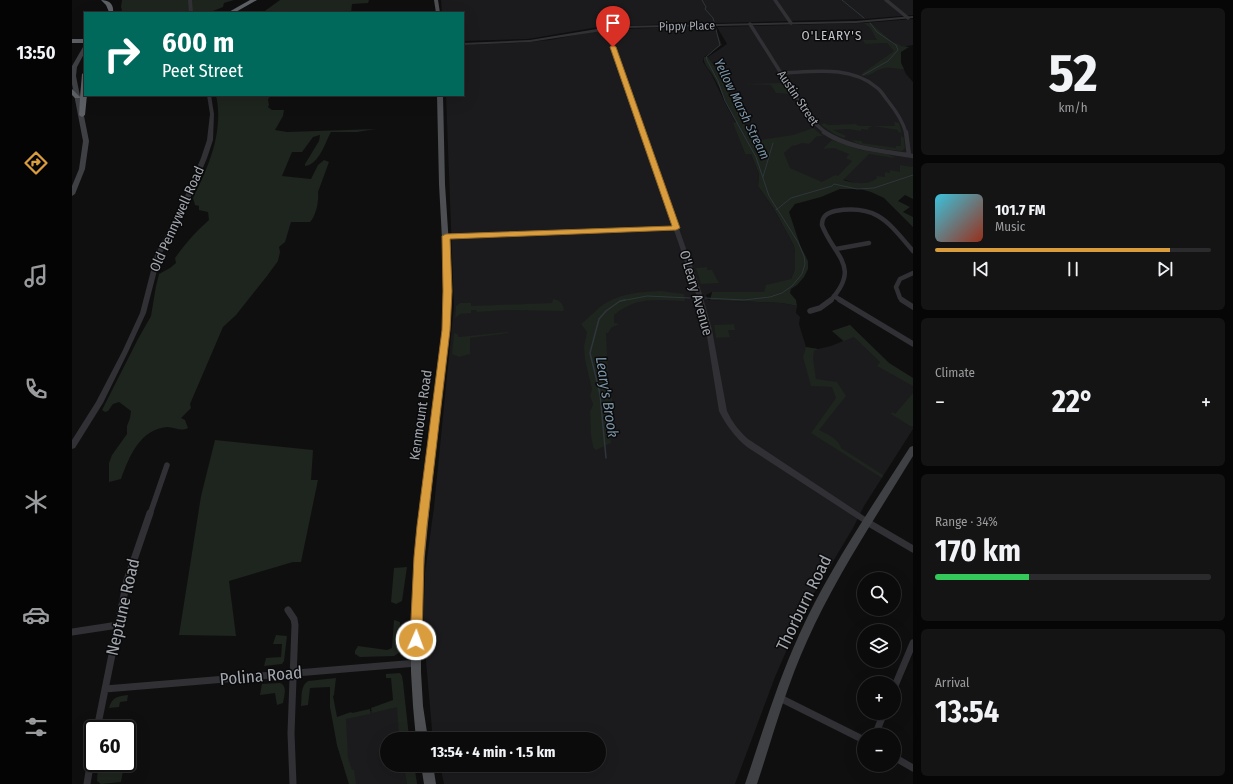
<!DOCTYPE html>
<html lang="en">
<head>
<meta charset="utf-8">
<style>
  :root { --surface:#0b0b0c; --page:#141415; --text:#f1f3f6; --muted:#9a9b9d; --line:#2b2b2d; --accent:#da9d3d }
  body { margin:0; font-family:"Fira Sans Condensed",sans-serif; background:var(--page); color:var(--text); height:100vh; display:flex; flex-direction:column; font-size:15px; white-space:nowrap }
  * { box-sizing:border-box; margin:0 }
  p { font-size:13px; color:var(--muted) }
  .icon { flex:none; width:22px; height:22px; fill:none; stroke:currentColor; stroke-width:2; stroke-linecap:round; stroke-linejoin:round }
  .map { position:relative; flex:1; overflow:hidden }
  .sheet { display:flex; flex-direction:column; gap:8px; padding:8px; background:#060607; width:320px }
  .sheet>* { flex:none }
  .banner { position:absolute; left:12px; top:12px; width:380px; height:84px; border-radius:0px; box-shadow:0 4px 16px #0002,0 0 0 1px var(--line); background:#00695c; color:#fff; overflow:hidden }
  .fabs { position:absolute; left:785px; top:572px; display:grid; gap:8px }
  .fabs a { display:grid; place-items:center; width:44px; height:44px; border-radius:50%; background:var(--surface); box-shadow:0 4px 16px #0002,0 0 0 1px var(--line); font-size:20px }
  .speed { position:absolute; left:12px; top:720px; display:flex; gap:8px; font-size:20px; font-weight:700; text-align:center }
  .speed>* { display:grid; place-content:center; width:52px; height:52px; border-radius:50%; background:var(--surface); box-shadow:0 4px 16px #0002,0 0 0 1px var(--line); line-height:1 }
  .speed .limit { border:2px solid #111; border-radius:6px; background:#fff; color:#111 }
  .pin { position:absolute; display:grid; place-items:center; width:34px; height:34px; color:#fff; margin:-41px -17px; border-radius:50% 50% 50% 0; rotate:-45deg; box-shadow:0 0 4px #0007 }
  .pin .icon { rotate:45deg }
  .me { position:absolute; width:44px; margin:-22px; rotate:2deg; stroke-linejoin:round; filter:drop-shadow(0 0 3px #0008) }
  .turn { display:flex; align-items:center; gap:14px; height:84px; padding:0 12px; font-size:18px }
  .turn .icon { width:52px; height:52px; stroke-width:2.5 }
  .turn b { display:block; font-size:28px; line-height:34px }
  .big { font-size:30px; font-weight:700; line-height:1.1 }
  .sheet .widget { flex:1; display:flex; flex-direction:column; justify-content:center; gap:6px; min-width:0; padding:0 14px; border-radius:6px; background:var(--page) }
  .sheet .dial { align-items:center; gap:0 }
  .dial b { font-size:52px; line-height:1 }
  .song { display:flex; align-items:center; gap:12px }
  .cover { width:48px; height:48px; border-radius:6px; background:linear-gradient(135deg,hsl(190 70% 55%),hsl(10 70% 35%)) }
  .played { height:4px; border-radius:2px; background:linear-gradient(90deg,var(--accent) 85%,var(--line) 85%) }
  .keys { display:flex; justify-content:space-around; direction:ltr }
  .heat { display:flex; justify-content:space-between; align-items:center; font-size:22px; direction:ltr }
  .charge { height:6px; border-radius:3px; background:linear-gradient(90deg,#34c759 34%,var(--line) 0) }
  .trip { position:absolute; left:308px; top:732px; width:226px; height:40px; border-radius:20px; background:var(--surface); box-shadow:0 4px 16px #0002,0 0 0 1px var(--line); font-weight:700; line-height:40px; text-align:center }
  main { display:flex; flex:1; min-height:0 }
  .tabs { display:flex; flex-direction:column; width:72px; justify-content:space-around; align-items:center; background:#040405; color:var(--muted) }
  .tabs .icon { width:28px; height:28px }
  .tabs .current { color:var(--accent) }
  .tabs b { font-size:18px; color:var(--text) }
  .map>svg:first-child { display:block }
</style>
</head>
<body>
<main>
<nav class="tabs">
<b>13:50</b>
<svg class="icon current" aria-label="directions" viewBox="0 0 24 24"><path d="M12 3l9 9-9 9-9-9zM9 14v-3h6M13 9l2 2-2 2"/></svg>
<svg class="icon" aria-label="music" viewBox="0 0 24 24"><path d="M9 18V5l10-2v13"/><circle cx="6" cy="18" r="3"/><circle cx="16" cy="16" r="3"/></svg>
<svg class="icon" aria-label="phone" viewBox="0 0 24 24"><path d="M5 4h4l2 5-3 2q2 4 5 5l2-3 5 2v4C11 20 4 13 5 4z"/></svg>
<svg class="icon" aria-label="climate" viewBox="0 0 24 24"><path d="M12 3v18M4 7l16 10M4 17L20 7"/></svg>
<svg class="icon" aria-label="car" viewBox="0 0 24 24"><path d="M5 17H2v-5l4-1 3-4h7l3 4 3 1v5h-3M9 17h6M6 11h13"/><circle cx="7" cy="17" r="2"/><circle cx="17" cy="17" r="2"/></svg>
<svg class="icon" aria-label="filters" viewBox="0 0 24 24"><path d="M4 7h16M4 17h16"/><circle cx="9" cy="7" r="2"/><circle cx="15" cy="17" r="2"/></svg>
</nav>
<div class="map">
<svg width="841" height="784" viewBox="0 0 841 784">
  <rect width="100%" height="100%" fill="#0f0f10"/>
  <path fill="#1b1b1d" d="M369,0H841V15L792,19L532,26L456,39L391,41V13H370Z
    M841,19V45L835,46L827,51V58L834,74L841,82V170L803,184H786L770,179L724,188L712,154L681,141L641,64L636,57L655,44L645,27L792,23Z
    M642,26L650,45L632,57L631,62L640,75L653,103L664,123H662L673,154H679L687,174L686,186L702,209L722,246L723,253V269L719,279L692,292H640L634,295L636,300L710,303L725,306L724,313L728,317L727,324L734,347L746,349L759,346L771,341L760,331L778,325L817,363L841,378V429L792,506L781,528L732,610L703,677L663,784H372L368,765H527V739H362L360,730L351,626L353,573L362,507L382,306L374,95H391V45L446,43L478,40L524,31L551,29Z
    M333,703L337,739H315V765H342L345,784H277L265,745L261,720Z"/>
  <path fill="#1e241e" d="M50,0H162L152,3L151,7L136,13H48L50,10L49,7Z
    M208,0H297L296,3L280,4L279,13H190Z
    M792,23H799L821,43L826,44L829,46L837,47L829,52V63L832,69C825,69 815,66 809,69C800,72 798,78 788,75L822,51L815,43L793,44L791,40H805L799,29Z
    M632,57H636L641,64L681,141L721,135L741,128L751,136H745L737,144L730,143L722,146L721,145L712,153L718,168L750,182L763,175L766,176L780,161L774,158L777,154L762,148L751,149L760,140L790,150L815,154L822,157V158L797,154L771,180C782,183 796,186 805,178L804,176L813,177V172L818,173V170L828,172V165L841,167V199L833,195L826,201L838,207L831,212L841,217V227L812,198L799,192L788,189H768L749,197L723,204L717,212L728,245L736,261V269L732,277L725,285L719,289L718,293L724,300L725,306L710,303L638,300L640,292H692L694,285L719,279L723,269V253L722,246L702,209L686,186L687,174L679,154H673L661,123L664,122C655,107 649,89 640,74C636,68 631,64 632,57Z
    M710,83L717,94L704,93L699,85L669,84Z
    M144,95H271L199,96L196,99L197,105L196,107L200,110H212L211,116L203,130L215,132L304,129L285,132H259C253,142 248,164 233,166V164L247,141L248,135L241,137L230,152H220L210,176L239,179L246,165L252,160L257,162L246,192C247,201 244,216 238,222H219L213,242L207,247L208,252L206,261L195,276L164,315L151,327L118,404L119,408L109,418L113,420L116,428C108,432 103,427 95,427C68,429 57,457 49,479L37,482V463L40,455L55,434V426L58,418L59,411L47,402L41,404L36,411L33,412L30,410L66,339L79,316L84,286L87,274L98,268L104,263L103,258C113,244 124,231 137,220L136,212L127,210V206L123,205L121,198C137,166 152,131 144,95Z
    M822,122L827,123L830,133L826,132V130L801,126L796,128V130L789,129V131L776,129L761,130L774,136L772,138L764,135L749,125L752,123L756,125L784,124L786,126H823Z
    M829,136L832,138L833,148L830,151C820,150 786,147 780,140L790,141V143L824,148V146H829Z
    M635,267V270H640L647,283L629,284L624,268Z
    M589,291L612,294L613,301C585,300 565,296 542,315V323L547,324L539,328L536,333H534L537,396L540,398V411L536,419L539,443L524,450L521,447L519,435L518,412L521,404L518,396L520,389L513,360L512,347L515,332L509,324C516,318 522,312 528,307C547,293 567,292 589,291Z
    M481,299C487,300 490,302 492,309L491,311L433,310L405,312L404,310H399V313L388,314L383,318L384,306L388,303H399V306L480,303Z
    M662,324L663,330H656L658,337L644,338L642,325Z
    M778,325L817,363L841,378V386L805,366L808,362L782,337L772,341L760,331Z
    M435,332L437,333L398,338V354L387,357L380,354L382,333L385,334L387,337Z
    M734,347L746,349L742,351L741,358L744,379L765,382L774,396L747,430C755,434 767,439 769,448L811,475L810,478L739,433L764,398L760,387L739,386L731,357Z
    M841,393V426H838L819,414L820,412L823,414Z
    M143,440L241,450L239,480H246L229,562H221L157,581L164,636L107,635L129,496Z
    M335,567L330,601L324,604L319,602L322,568Z
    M322,620L328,622V652L322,656L288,657L283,654V651L286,646L315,650L320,648Z
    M204,635L215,636L212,661L210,664L192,666L194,658L209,657L210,644H201Z
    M328,673L330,676L331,682L337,737L335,739L328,737L327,735L325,707L300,713L299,708L321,700L319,678H314V674Z
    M264,678L262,695L261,696L265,717L279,712L280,713L298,709V714L274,719L276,758L280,770H282L284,784H277L265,745L258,707V687L238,688L236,705L229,706C230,697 228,686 236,681Z
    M208,683C216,686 212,696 211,703L205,705L203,693L188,695L190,684Z
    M56,695L55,701L48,702L47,707L37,708C40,697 46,696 56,695Z
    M37,764L35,773L51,771L49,782L29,784L25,781L26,765Z
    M332,765H342L345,784H335Z"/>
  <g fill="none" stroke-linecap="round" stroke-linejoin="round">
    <path stroke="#2e363b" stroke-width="1" d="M630,0L634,7L633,9L641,18L648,45L634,57L635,60L646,81L653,101L684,157L697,196L726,242L732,256L733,264L730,274L720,286L710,293L698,297L672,300L633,298
      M770,0L792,18
      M791,75L816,61L826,50L824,45L805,32L798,23
      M691,177L701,143
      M704,210L719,198L760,186L762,184L785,189L802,188L841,175
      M549,301L575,296L618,298"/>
    <path stroke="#2e363b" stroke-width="1.5" d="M534,458L528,394L518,353L527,319L534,311L548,301L553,300"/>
    <path stroke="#313135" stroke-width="3.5" d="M703,0L719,23
      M814,0L836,18
      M678,24L738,119L754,133
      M709,73C740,72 778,65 804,87C809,90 812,96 816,101C824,111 831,121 834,133"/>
    <path stroke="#313135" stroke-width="4.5" d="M752,132C778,149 811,151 841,156
      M834,132L837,155
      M374,236L604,228
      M764,249L797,243
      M762,296L770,301
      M758,301C790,266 762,257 750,225C750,216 755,213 763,211C805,204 816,222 841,251
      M832,301L828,298L824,287L828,279L841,273"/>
    <path stroke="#313135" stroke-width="5.5" d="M768,300L841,344
      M830,300L841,307
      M738,311L748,308L759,300
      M78,514L95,465"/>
    <path stroke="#313135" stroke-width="7" d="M795,522L841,549
      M216,610L222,619L223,625L219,733L221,784
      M0,632L46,625
      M822,688L841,643
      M33,689L345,663
      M708,698L792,740
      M25,729L55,580L78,513
      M803,735L812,713
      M822,757L841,768
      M15,784L21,748"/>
    <path fill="#313135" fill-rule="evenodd" d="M116,0H120L121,13H117Z
      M841,16V18L784,23L551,28L534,30L543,47L630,294L640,330L655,411C660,422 667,431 676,439L798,520L799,522L798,524L795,525L675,447C663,437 654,425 647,411L634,330L624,294L539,47L530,31L458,42L391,45V43L458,40L531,28L551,26L784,21Z
      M135,95H139L142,114L141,140L135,158L117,201L89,255L74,313L56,352L31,403L3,448L0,449V440L24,402L50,352L68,313L83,255L111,201L129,158L135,140L138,114Z"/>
    <path fill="#3f4044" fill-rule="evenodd" d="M11,47H13V52L5,67L4,76L17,141L13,169L3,194L0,196V186L7,169L11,141L0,84V66Z
      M841,446V456C804,517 764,576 735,641C714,687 701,736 685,784H673C690,734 705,683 727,635C757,569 799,508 838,447Z"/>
    <path fill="#4d4f53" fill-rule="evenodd" d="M362,0H366L368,13H364Z
      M365,95H371L373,184L379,276V317L359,492L351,577L349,622V672L351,706L356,739H344L341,706L339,672V622L342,577L350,492L372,317V276L367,184Z
      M349,765H361L364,784H352Z"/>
    <path fill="#5d6065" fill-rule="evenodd" d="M29,0C37,0 42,4 41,12H37L34,5Z
      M178,0H185L162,13H155Z
      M0,39H13V43H0Z
      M13,72V95H15L13,115L10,117L7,115L8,98H3L0,95V89L8,97L10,74Z"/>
  </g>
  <path fill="#da9d3d" stroke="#8e6628" d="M541,45L544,47L608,228L604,230L378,239L380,291L378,330L355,526L352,557L350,640L348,644L344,646L340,644L338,640L342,557L345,526L370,330L371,291L370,236L374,234L600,226L538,47Z"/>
  <g text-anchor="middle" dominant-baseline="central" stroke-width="3" stroke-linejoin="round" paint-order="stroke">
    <g font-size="12" fill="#a2a7af" stroke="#0a0a0b">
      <text transform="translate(615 26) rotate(-1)">Pippy Place</text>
      <text transform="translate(726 98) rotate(56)">Austin Street</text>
    </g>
    <g font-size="13" letter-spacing="1" fill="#c2c5cc" stroke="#0a0a0b">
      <text x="760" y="35">O'LEARY'S</text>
    </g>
    <g font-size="13" font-style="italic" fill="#7c95a7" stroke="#0a0a0b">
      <text transform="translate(670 109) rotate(64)">Yellow Marsh Stream</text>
    </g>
    <g font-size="14" fill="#a2a7af" stroke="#0a0a0b">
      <text transform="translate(105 219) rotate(-66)">Old Pennywell Road</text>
      <text transform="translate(624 293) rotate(74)">O'Leary Avenue</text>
      <text transform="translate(349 415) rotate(-82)">Kenmount Road</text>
    </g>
    <g font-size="15" font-style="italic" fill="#7c95a7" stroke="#0a0a0b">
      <text transform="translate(535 397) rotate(81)">Leary's Brook</text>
    </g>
    <g font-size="17" fill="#a2a7af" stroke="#0a0a0b">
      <text transform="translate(732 603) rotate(-64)">Thorburn Road</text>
      <text transform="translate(51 607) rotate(-77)">Neptune Road</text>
      <text transform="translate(189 676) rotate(-5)">Polina Road</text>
    </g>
  </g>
</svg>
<div class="fabs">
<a><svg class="icon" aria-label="search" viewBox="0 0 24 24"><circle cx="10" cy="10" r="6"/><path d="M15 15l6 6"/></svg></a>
<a><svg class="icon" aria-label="layers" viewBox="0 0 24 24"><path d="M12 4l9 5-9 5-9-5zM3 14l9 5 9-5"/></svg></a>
<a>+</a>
<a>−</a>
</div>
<div class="speed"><div class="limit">60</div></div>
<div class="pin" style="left:541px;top:47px;background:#d93025"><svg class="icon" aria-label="arrive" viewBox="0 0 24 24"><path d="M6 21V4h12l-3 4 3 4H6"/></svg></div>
<svg class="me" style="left:344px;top:640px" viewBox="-20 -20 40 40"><circle r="17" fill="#da9d3d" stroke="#fff" stroke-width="3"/><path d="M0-11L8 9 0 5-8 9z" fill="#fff"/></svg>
<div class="trip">13:54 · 4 min · 1.5 km</div>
<div class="banner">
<div class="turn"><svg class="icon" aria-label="right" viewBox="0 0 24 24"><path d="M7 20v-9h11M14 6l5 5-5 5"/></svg><div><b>600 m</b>Peet Street</div></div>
</div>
</div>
<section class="sheet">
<div class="widget dial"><b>52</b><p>km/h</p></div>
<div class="widget">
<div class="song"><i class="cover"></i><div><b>101.7 FM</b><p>Music</p></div></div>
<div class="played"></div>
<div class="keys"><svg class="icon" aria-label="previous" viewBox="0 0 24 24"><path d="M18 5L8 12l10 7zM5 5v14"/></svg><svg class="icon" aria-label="pause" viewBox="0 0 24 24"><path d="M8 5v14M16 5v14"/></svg><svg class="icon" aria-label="next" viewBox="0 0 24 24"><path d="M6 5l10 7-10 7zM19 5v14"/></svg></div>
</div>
<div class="widget"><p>Climate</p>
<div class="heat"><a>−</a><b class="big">22°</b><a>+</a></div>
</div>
<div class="widget"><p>Range · 34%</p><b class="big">170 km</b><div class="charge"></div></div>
<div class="widget"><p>Arrival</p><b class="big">13:54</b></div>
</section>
</main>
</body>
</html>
